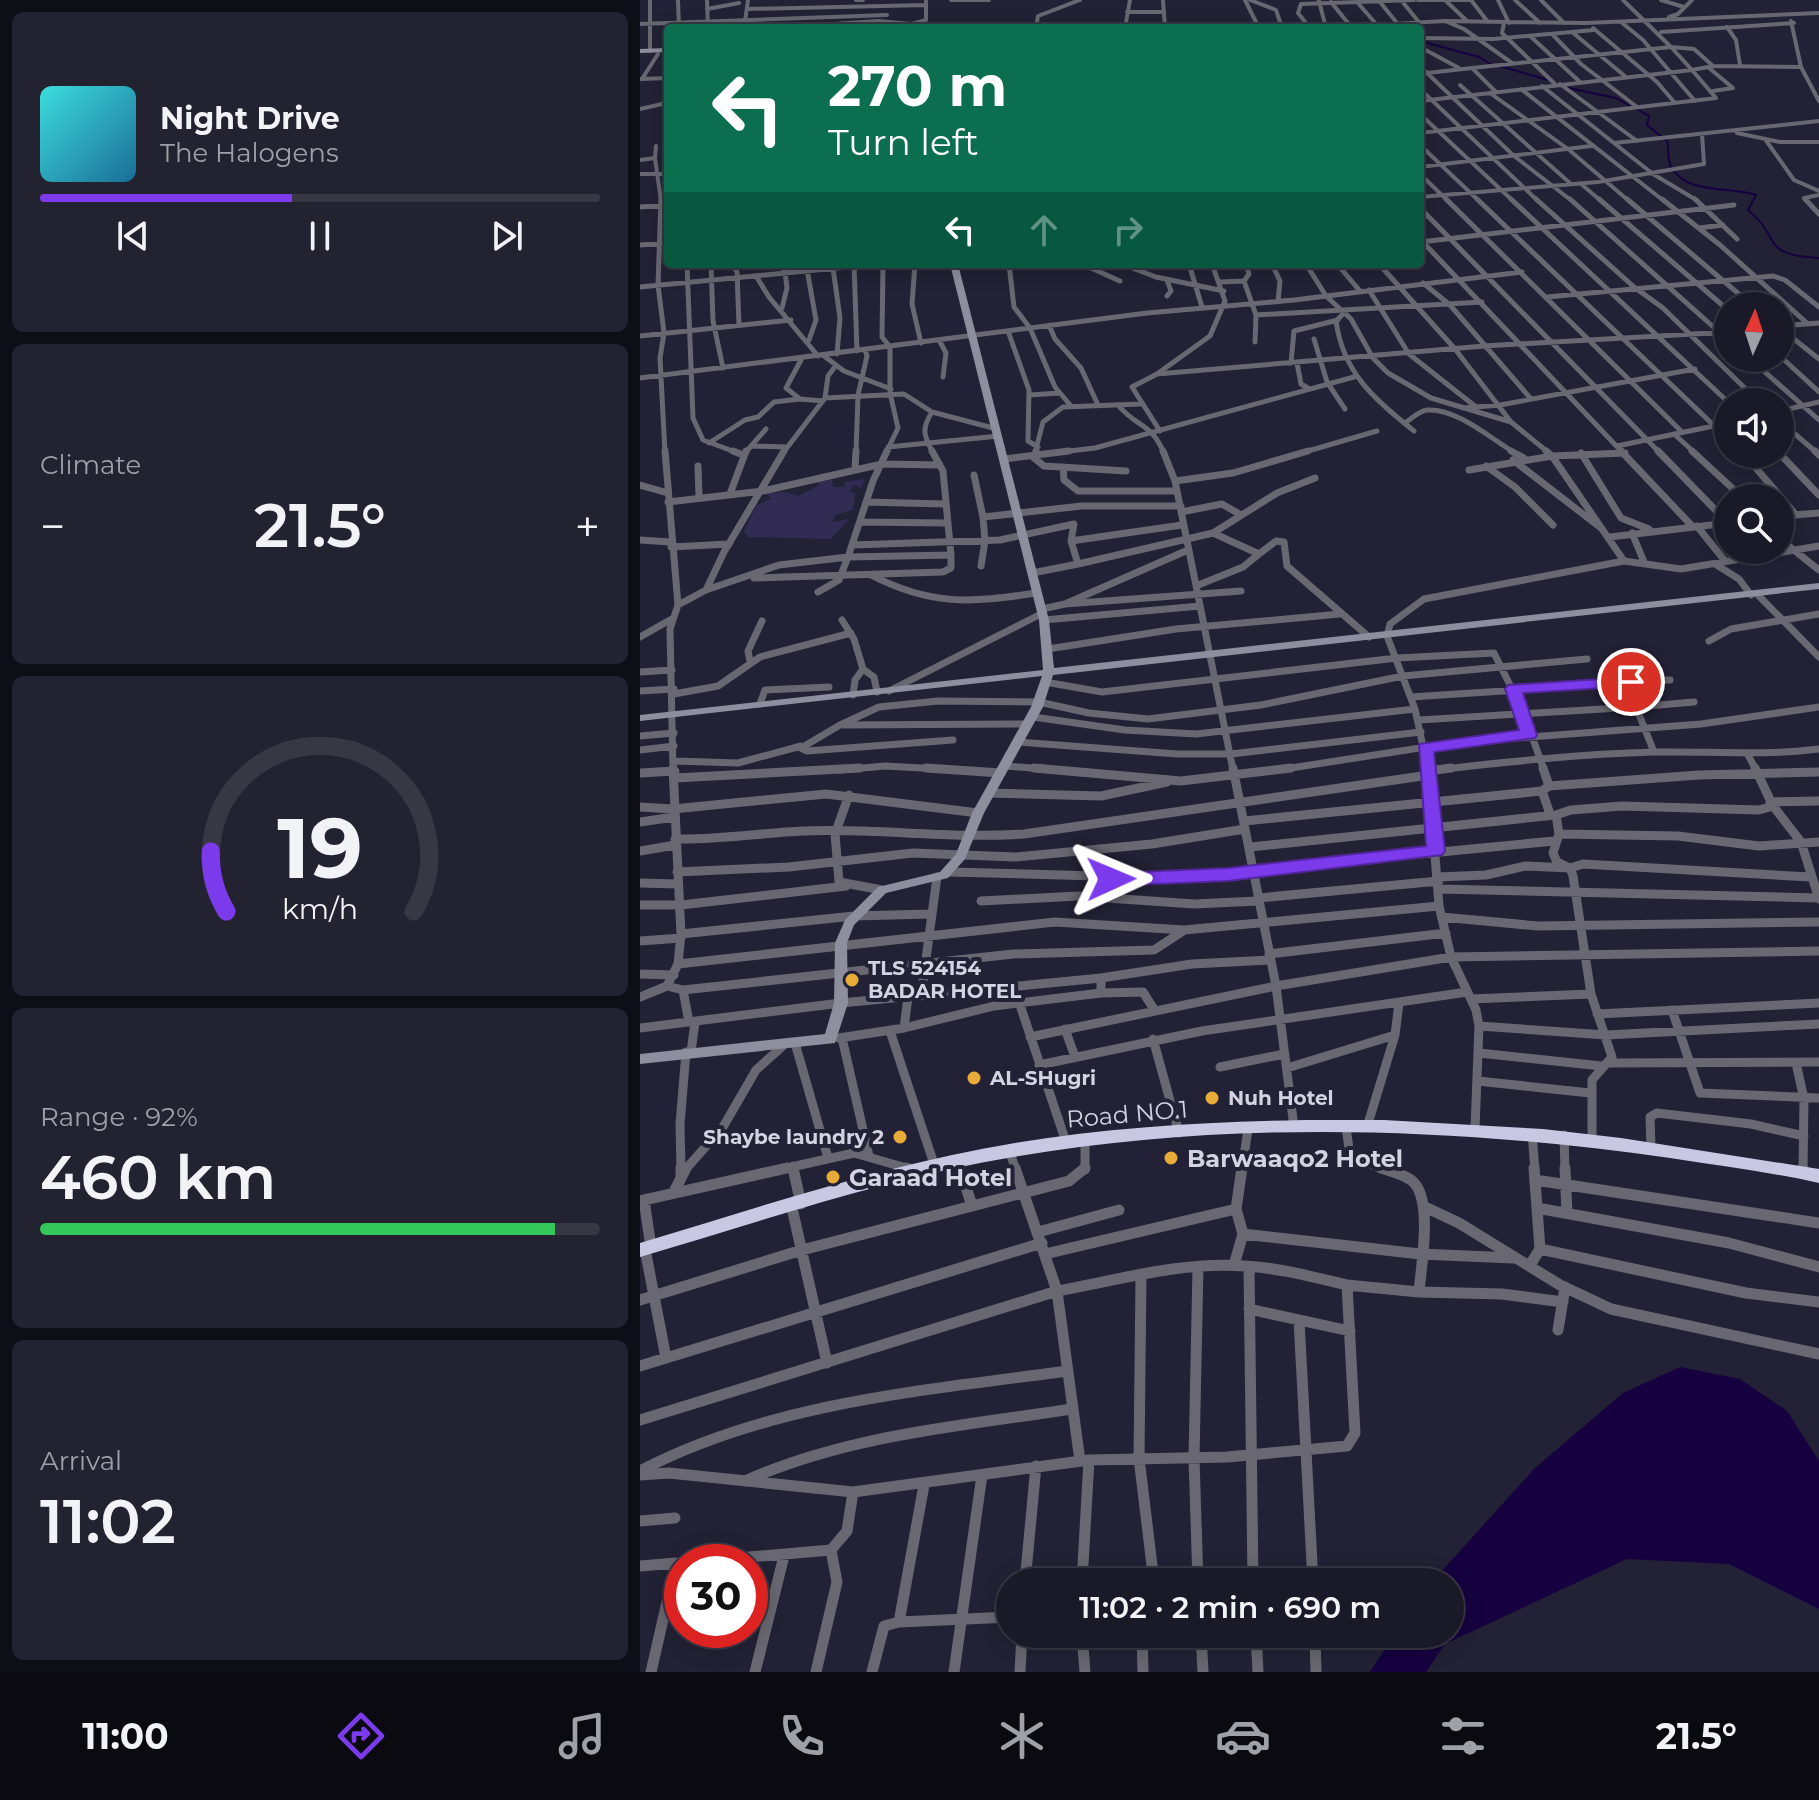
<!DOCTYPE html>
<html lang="en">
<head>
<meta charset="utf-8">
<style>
  :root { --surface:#1a1928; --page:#232230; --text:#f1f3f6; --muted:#9fa0a8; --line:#383845; --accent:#7c3aed }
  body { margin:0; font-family:Montserrat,sans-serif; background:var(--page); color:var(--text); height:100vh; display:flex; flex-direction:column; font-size:30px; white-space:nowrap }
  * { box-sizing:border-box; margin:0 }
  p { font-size:26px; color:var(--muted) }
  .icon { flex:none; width:44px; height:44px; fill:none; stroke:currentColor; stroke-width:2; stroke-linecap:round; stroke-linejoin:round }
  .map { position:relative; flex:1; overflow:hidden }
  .sheet { display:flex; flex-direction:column; gap:12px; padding:12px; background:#0e0e16; width:640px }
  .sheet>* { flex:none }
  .banner { position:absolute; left:24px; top:24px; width:760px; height:244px; border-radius:8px; box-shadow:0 4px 20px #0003,0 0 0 2px var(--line); background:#0b6e4f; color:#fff; overflow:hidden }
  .needle { width:52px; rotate:3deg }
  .buttons { position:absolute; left:1074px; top:292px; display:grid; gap:16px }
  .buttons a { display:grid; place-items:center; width:80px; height:80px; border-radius:50%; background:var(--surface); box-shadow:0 4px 20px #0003,0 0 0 2px var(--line); font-size:40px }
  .speed { position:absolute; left:24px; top:1544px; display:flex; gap:16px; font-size:40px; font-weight:700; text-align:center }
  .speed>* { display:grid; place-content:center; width:104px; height:104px; border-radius:50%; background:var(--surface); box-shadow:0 4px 20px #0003,0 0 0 2px var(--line); line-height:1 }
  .speed .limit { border:12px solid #d22; background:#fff; color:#111 }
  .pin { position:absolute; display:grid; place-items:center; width:68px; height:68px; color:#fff; margin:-34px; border:4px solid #fff; border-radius:50%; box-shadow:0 2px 8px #0007 }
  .me { position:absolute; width:88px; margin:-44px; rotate:89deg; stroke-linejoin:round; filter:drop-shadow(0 0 6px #0008) }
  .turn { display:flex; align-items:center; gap:28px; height:168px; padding:0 32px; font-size:36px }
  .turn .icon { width:104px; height:104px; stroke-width:2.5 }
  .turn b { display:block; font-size:56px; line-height:68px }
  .lanes { display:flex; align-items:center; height:76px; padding:0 32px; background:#0003; justify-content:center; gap:40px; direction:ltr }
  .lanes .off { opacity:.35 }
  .big { font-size:60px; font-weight:600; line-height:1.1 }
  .sheet .tile { flex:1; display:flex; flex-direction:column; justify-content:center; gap:12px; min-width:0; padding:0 28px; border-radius:12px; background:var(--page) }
  .sheet .dial { align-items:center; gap:0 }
  .dial svg { height:208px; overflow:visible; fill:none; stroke:var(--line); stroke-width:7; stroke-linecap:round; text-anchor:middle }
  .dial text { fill:var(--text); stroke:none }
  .song { display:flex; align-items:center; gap:24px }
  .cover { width:96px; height:96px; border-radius:12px; background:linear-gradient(135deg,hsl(180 70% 55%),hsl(200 70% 35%)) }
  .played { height:8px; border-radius:4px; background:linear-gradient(90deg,var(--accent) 45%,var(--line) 45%) }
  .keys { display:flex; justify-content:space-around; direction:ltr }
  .heat { display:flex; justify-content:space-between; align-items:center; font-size:44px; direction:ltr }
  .charge { height:12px; border-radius:6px; background:linear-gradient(90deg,#34c759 92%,var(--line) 0) }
  .trip { position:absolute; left:356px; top:1568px; width:468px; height:80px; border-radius:40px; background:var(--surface); box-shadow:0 4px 20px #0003,0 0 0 2px var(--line); font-weight:600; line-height:80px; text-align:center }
  .tab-bar { display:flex; height:128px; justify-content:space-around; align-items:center; background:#0a0a10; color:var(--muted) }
  .tab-bar .icon { width:56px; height:56px }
  .tab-bar .selected { color:var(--accent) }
  .tab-bar b { font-size:36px; color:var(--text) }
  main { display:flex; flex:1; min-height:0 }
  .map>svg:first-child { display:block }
</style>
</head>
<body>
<main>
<section class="sheet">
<div class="tile">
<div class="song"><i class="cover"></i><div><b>Night Drive</b><p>The Halogens</p></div></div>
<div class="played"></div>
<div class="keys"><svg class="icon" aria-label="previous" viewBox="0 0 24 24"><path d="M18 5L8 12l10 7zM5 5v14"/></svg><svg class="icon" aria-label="pause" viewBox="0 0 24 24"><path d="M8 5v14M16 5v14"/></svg><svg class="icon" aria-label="next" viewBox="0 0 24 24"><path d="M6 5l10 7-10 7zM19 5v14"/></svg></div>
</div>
<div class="tile"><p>Climate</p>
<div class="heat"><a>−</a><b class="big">21.5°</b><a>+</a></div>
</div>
<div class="tile dial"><svg viewBox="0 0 100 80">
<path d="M14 69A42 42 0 1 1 86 69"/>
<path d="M14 69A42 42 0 0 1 8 46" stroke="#7c3aed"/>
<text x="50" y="56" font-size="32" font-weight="700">19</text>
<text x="50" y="72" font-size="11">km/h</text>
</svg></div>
<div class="tile"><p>Range · 92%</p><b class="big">460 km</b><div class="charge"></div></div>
<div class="tile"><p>Arrival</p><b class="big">11:02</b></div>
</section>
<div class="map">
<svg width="1179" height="1672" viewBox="0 0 1179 1672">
  <rect width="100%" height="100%" fill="#232135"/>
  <path fill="#322c55" d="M225,479L221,488L214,485L209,492L215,493L213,510L195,515L192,522L209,519L191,539L108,537L104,531L117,505L131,499L126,493L145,492L158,496L180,485L175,481L192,480L193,487H205V482Z"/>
  <path fill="#160040" d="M1040,1367L1100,1379L1147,1411L1179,1461V1609L1089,1564L987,1559L805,1644L786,1672H730L755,1634H810V1582H792L895,1468L983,1393Z"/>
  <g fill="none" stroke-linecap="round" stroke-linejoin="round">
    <path stroke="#160040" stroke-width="2" d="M780,41L839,57L850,64
      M860,66L908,80
      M928,88L976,98L990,106
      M995,108L1009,116L1007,125L1027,141C1029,149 1027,160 1031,167C1047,195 1090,186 1116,195L1108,210C1142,237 1119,255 1179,258"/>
    <path stroke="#696872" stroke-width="4" d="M10,0V51
      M38,0L39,27
      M67,0L68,28
      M216,0H223
      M311,0H349
      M523,0L525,28
      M605,0L619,28
      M610,0L636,10L642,28
      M761,0L778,21
      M778,0H831
      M805,0L827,21
      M831,0L848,22
      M858,0L869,23
      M875,0L900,23
      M901,0L924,23
      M983,0L1031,47
      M1021,0L1044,7
      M679,1L686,28
      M691,2L712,28
      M717,2L737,25
      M740,2L757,23
      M67,9L99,3
      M107,9L286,5
      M487,12H524
      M1029,17L1038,14L1052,0
      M805,21L824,29L872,63
      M1151,21L1161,67L1179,101
      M981,22L1003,40L1055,101
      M864,23L862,33L916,85
      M0,24L247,15
      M287,26L301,28
      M1087,27L1096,40L1100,65
      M104,28L108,0
      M134,28L238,21L272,24L286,20V1
      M396,28L398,16L440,0
      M485,28L490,0
      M670,28L658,13L661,4L774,0
      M688,28L804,21L946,23L1179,13
      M953,28L1017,82L1035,103
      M932,32L986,77
      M1021,32L1154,23
      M912,34L941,64L997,107
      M890,36L940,82
      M780,38L853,39L954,30
      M780,47L819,68
      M1031,47L1054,49L1073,66L1052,70Z
      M780,66L787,73L832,68
      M1073,66L1161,67
      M1069,68L1093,88L1073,91
      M780,74L787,73L874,156L932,201
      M1,79L28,78
      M2,79L18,54
      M920,84L997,141
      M820,85L931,184
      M902,86L1013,174L1058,201
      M780,89L898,201
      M881,89L1024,201
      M856,92L832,68L1031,47
      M850,93L928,149L989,201
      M780,101L1052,70L1076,98L780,133
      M0,109L22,104L28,98
      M780,114L873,201
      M1097,133L1140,142H1179
      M1125,139L1154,180L1179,191
      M974,143L1179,121
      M780,145L839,201
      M15,158L21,201
      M0,160L15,158L16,146
      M780,167L951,146
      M0,174H28
      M780,174L808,201
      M940,183L961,201
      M780,197L958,182L1064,164L1062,134
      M1167,201L1164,198L1179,195"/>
    <path stroke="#696872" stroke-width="5" d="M21,199L18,285L24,333L20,358L25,453
      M806,199L1042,432
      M837,199L1088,439
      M871,199L1088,402
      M896,199L994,287L1023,308L1119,402
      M930,199L1088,340
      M959,199L1088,310
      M987,199L1113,306
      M1022,199L1080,245L1168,324
      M1055,199L1097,239
      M1165,199L1179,214
      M0,207L28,205
      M780,208L1020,453
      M1059,228L1083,225
      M780,239L983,453
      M781,242L1094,205
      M0,245L28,243
      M47,264L53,418L63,440L98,453
      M71,264L73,321L83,368
      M92,264L97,272L99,325
      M166,264L176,320L169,340
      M214,264L217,351
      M243,264L242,337L250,347V393L258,428L246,453
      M275,264L272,304L281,343
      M369,264L374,307L390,328L415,387L431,406
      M442,264L480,281
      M482,264L516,277L584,291
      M525,264L549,266
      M549,264L562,307
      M572,264L585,301L570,336L517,374L844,346L1088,332
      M606,264L609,274L604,281L616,315L842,302
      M632,264L640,281L638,301
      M666,264L686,296L711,319L733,358L748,373L791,398L871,422L909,453
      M697,264L720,291
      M739,264L815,349L871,422
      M193,268L200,318L197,354
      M116,276L129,297L178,356
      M527,280L531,291L527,296
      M580,282L604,281
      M783,283L810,305L891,399
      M0,287L239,264
      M729,290L769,354L836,407
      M907,297L1133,276L1145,280L1179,307
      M142,308L147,288L144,264
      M704,313L696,321C703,373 735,400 774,431
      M409,325L415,339L441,368L458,405
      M1140,326L1179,323
      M1140,328L1179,359
      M368,331L389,390L388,441L398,447
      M0,336L151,320
      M674,339L687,382L705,409
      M299,340L306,353L303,377
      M615,342L616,315
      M184,356L204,371L251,389
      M1140,356L1179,392
      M162,358L146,388L160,399L183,401
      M1109,358L1179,420
      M651,363L654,331L698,320
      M657,363L661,384L668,388
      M517,374L492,387L520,431
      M0,378L507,313L654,300L882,272
      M390,395L419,393
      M185,398L264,394L292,412L357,429
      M478,405C498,429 510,421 524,453
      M823,408L860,405L1055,369
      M1140,411L1179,402
      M292,412C281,429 284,436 293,453
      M1140,421L1177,453
      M765,423C772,418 779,411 787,410C817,408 851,439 875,453
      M1034,434L1055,453
      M69,443L105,420L118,417L134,402L160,399
      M111,446L146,447
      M977,446L1088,423
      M248,447L359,436
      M105,453L126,429
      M143,453L185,398L188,376L194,368
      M216,453L218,395L227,356L225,350
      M395,453L403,422L423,407L501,404
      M412,453L455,448L714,377
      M661,453L737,431
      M981,453H985"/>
    <path stroke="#696872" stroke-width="7" d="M25,451L38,605L30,629L33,770
      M93,451L103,455
      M396,451L394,458L404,466L486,471
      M523,451L535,481L593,770
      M871,451L884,458
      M906,451L912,456L985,453
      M981,451L1053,527
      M1018,451L1088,523
      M1052,451L1103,498
      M1175,451L1179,455
      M941,453L981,518L1009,529
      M1104,454L1156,515
      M1140,454L1179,495
      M364,459L429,451
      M873,460L961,528
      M58,466L59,497
      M846,466L875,487L913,525
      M423,467L424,480L438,491H537
      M215,468L216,451
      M829,470L912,456L984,561
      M334,475L343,517
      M535,481L593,473L668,451
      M0,485L28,493
      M90,494L106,451
      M28,502L123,491L242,464L300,465
      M226,502L304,504
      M541,512L582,504L601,515
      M1140,516L1179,513
      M220,522L307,523
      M1057,526L1085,561
      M573,533L619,554L636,541L644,542L647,566L729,637
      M992,533L1004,562
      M970,537L1088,523
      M1140,539L1179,570
      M0,540L30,542
      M431,541L542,525
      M212,545L360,540L434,524L431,541L438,564L392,573
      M31,547L89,544
      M438,564L573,533L637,493L675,478
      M1075,564L1099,579L1111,595
      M341,566L345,541L343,517L442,506H541
      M231,575C291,606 331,603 396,593
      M114,578L303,572L311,568V555
      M556,586L603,567L619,554
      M66,590L139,565L208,557L233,481L247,451
      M178,592L199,580L208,557L311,555L303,471L292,451
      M1117,594L1179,657
      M425,604L601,591
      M38,605L66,590L84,552L144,451
      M402,609L425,604L548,550
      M202,620L214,639L223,669L215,680L213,695
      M404,620L560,606
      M0,637L30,620
      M1069,641L1091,629L1179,614
      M408,649L536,629L700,614
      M110,661L108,651L122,621
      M223,669L234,677L237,692
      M0,672L32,670
      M405,682L462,692L757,658L854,653L883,711L904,770
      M0,691L34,689
      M249,691L403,613
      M34,694L78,686L120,657L211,633
      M771,697L1030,680
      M120,704L125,690L189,687
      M996,707L1054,702
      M393,717L485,730L556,734L775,709
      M779,720L996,707L1014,752
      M200,725L239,707L298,701L399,702L449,713L508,719L621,705L763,676L947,659
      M0,736L34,733
      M313,740L167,751L161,748L200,725L389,724
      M378,742L537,754H591L781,732
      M0,750L34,746
      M1107,753L1116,770
      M35,761L98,763L161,746
      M365,766L417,770
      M200,770L245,766L319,770
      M638,770L812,743L1061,724L1179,707
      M788,770L775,709L747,636L750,624L784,599L984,561L1041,569L1179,546
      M794,770C867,762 940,754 1014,752C1069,751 1124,756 1179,749"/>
    <path stroke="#696872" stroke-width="9" d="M286,768L361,773
      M394,768L541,781L651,768
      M593,768L636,986L654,1127
      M788,768L799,906L811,957L836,1010L839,1026L835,1128
      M903,768L909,786
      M1115,768L1133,806L1161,842L1179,899
      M789,771L811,768
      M0,773L35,771
      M35,778L220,768
      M902,791L910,814
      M349,793L461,796L527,782
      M209,795L195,834L199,882L242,890
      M1130,802L1179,801
      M0,807L33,809L186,794L338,813
      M916,815L919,834L913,853L917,862L930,868L933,876L951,994L972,1057L952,1080V1139
      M604,821L902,791L909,786L1059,775L1179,772
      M0,822L34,817
      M919,834L1038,836L1119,846L1179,842
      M35,839C79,840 120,833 163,831C237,828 310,839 384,834L789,775
      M610,847L916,815L931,810L982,806L1119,810L1133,806
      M0,851L35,845
      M37,872L149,867L273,853L375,857L512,844L605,829
      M309,872L530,878L914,841
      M798,877L846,875L886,866L930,868L943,864L1170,877
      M0,883L38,884
      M798,889L1178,898
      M618,898L799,881
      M341,901L439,896L554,904L618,901
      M0,905H41L206,886
      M802,917L898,926L1179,922
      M41,934L214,916L290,914
      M0,941L41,938
      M629,954L806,933
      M38,964L415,922L544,930L799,906
      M0,974L34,975
      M27,986L43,990L49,1022
      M43,990L373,954L514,950L543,931
      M461,993L503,992L515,1011
      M281,996L297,877
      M0,997L27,986L38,964L41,934L33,768
      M831,999L951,994
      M379,1002L426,1142
      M1032,1010L1060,1093L1179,1098
      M957,1014L1179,1003
      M839,1026L966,1035L1179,1024
      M0,1028L201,1003L461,978L552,964L630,960
      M264,1028L354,1006L461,993V978
      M425,1029L435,1057
      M250,1031L295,1167
      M390,1037L636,986L811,957L1179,951
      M199,1038L264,1028L268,997
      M202,1038L229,1156
      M513,1039L539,1133
      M155,1043L188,1158
      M51,1052L55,1022
      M839,1053L961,1066
      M968,1063L1179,1062
      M1156,1063L1164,1099L1163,1170
      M399,1065L562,1031L827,992
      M580,1067L644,1054
      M647,1068L755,1035
      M838,1081L950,1093
      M706,1127L710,1156L746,1170
      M727,1127L755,1035L759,1003
      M892,1133L895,1170
      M924,1135L925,1170
      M445,1141V1170
      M1011,1148L1010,1117L1017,1113L1111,1124L1164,1136
      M370,1153L376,1170
      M318,1162L321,1170
      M153,1166L154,1170
      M41,1170L40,1124L46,1052
      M45,1170L83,1127L116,1070L145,1044
      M138,1170L214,1153L270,1169
      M602,1170L608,1129"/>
    <path stroke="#696872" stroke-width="11" d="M41,1168V1174
      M153,1168L161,1204
      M266,1168L270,1169
      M320,1168L332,1206
      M741,1168C750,1171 763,1174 771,1180C794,1196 781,1267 779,1292L862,1294L923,1302
      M925,1168L927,1213
      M1163,1172V1168
      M895,1180L1179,1223
      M34,1192L46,1168
      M4,1200L11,1247
      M0,1201L147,1168
      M785,1207L819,1223L920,1285L971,1309L1179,1354
      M152,1208L187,1363
      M897,1208L1089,1243L1179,1267
      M398,1232L479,1210
      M603,1234L780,1254L873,1258
      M5,1249L26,1358
      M900,1249L1106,1293L1179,1302
      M405,1254L596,1209
      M594,1265L603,1234L596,1209L602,1168
      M890,1265L900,1249L894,1168
      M558,1267L554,1458L558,1582
      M609,1267L613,1582
      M501,1276L499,1458L514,1582
      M707,1285L779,1292
      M0,1300L162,1250L429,1181L445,1168
      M609,1309L710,1331
      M659,1320L673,1582
      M918,1330L925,1287
      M0,1366L402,1243
      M0,1420L417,1291L440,1461
      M0,1471C129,1403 286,1390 428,1371
      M0,1475L29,1473L213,1492L449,1460L587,1457L707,1446L715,1433L707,1285C673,1277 639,1268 605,1266C542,1261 478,1280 417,1291L375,1168
      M105,1481C208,1435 321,1426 432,1409
      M0,1521L35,1518
      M51,1562L191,1550L207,1531L213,1492
      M0,1566L36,1563L11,1672
      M385,1582L396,1466
      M442,1582L449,1460
      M259,1622L284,1485
      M442,1634L445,1672
      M502,1634L503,1672
      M561,1634L563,1672
      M616,1634L618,1672
      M675,1634L676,1672
      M115,1672L144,1556
      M176,1672L197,1582L191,1550
      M232,1672L244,1626L259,1622L370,1617
      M314,1672L342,1475
      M380,1672L382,1634"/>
    <path fill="#8f8e9f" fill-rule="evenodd" d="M28,48V52L0,53V49Z
      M310,264H318L409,620L414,668L1179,583V589L413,675L403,707L344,813L325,859L308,878L246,893L214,925L207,943L208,1003L195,1043L0,1064V1054L185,1034L194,1003L195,943L205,920L238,887L300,872L316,854L332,813L391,707L402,676L0,721V715L403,670L399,620Z"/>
    <path fill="#c9c7e2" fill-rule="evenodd" d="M665,1120H744L903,1129L981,1138L1179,1169V1183C1130,1172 1080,1166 1030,1158C814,1127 589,1120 373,1157C246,1178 123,1221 0,1257V1243C124,1206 247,1164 375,1143C471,1127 568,1122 665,1120Z"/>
  </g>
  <path fill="#7c3aed" stroke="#51269a" stroke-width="2" d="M991,677L997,678V686L883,693L897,735L895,738L794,752L805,851L802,855L588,881L471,886L462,879L471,873L588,868L786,846L779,744L879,730L865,689L868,685Z"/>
  <g fill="#e9ab38" stroke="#232135" stroke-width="3">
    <circle cx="212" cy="980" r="8"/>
    <circle cx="334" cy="1078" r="8"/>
    <circle cx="572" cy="1098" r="8"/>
    <circle cx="260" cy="1137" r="8"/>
    <circle cx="531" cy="1158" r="8"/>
    <circle cx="193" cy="1177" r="8"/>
  </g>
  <g text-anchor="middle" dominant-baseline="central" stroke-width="8" stroke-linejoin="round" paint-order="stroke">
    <g font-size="20" font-weight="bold" fill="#d4d3e1" stroke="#232135" text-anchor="start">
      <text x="228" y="968">TLS 524154<tspan x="228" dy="23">BADAR HOTEL</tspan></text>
      <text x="350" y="1078">AL-SHugri</text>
      <text x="588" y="1098">Nuh Hotel</text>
      <text x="244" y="1137" text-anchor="end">Shaybe laundry 2</text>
    </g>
    <g font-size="24" fill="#d4d3e1" stroke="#232135">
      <text transform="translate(487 1114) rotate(-5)">Road NO.1</text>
    </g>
    <g font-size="24" font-weight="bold" fill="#d4d3e1" stroke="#232135" text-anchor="start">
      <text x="547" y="1158">Barwaaqo2 Hotel</text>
      <text x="209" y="1177">Garaad Hotel</text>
    </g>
  </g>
</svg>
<div class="buttons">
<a><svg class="needle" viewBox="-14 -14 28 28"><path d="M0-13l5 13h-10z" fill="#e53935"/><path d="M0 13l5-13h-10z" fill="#9fa0a8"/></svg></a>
<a><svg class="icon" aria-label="sound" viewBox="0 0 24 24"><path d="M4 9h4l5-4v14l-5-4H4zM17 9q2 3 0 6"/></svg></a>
<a><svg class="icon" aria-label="search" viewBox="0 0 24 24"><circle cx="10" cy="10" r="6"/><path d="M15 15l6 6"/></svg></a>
</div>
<div class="speed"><div class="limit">30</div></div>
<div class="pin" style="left:991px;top:682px;background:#d93025"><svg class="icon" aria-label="arrive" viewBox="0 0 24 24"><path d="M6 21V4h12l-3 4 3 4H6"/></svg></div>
<svg class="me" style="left:471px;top:879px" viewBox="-20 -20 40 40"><path d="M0-17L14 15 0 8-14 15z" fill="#7c3aed" stroke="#fff" stroke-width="4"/></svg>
<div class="trip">11:02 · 2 min · 690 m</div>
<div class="banner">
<div class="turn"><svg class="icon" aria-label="left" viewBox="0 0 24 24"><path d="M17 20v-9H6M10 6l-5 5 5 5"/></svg><div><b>270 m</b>Turn left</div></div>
<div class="lanes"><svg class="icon" aria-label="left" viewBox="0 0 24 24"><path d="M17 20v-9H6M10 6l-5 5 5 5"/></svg><svg class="icon off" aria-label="ahead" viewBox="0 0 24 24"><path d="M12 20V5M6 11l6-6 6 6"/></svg><svg class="icon off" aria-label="right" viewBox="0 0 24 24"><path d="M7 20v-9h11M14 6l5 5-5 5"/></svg></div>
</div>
</div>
</main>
<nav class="tab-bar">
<b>11:00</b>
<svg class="icon selected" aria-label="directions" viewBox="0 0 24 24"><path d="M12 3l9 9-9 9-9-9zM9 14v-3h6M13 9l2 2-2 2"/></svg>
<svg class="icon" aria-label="music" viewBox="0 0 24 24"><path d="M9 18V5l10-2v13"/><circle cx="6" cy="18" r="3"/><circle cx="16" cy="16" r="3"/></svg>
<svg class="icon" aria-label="phone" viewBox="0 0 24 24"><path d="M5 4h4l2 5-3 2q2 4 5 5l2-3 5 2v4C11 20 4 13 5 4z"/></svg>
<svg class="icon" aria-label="climate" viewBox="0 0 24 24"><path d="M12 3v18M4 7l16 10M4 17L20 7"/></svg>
<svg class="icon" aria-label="car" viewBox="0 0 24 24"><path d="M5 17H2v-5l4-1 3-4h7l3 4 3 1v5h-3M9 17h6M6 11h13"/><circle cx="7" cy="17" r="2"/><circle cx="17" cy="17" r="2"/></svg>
<svg class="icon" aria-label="filters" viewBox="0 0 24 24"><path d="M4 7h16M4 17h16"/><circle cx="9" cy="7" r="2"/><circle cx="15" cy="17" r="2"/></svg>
<b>21.5°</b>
</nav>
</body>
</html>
